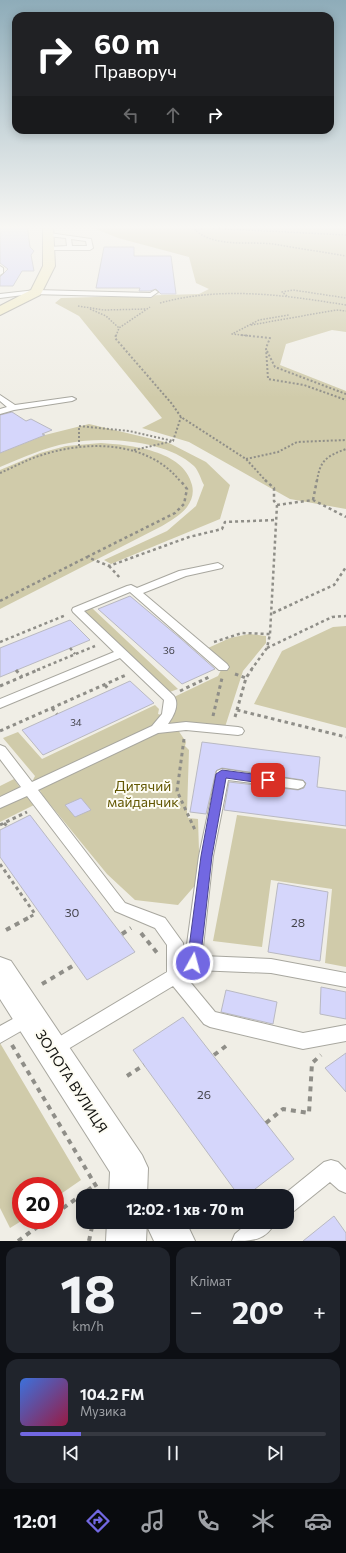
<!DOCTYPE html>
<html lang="uk">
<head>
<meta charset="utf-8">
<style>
  :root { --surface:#171b24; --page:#20242c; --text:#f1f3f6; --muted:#9ea1a6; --line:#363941; --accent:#7268e2 }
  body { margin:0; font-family:Commissioner,sans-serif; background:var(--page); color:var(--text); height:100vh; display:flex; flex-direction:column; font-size:15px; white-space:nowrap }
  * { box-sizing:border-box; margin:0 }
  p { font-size:13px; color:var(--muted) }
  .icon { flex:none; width:22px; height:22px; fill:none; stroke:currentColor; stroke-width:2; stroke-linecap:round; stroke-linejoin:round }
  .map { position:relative; height:1241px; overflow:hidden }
  .sheet { display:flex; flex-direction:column; gap:6px; padding:6px; background:#0d0f14; flex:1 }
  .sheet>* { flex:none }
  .banner { position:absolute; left:12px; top:12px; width:322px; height:122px; border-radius:12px; box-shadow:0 2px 10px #0003; background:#202124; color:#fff; overflow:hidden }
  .speed { position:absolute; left:12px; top:1177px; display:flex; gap:8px; font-size:20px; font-weight:700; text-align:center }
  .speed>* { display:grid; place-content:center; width:52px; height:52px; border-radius:50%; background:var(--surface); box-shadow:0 2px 10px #0003; line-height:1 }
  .speed .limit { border:6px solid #d22; background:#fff; color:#111 }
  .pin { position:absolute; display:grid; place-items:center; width:34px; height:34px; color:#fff; margin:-17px; border-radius:8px; box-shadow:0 2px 6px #0006 }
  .me { position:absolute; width:44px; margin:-22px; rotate:7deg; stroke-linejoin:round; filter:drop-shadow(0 0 3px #0008) }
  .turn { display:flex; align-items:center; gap:14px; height:84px; padding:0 16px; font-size:18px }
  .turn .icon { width:52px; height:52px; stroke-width:2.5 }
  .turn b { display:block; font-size:28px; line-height:34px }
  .lanes { display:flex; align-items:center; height:38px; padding:0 16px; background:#0003; justify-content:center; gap:20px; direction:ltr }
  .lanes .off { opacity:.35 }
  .big { font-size:30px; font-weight:700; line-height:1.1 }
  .sheet .card { flex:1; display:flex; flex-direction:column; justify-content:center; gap:6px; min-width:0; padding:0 14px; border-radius:12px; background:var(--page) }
  .sheet .dial { align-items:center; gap:0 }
  .dial b { font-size:52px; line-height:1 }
  .song { display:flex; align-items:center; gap:12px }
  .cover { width:48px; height:48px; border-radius:6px; background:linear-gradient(135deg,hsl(220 70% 55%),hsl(340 70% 35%)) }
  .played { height:4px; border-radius:2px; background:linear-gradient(90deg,var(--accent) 20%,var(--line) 20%) }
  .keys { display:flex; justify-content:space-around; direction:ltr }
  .heat { display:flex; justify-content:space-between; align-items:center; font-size:22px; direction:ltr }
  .sheet .tiles { flex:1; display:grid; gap:6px; grid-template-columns:1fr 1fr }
  .card:last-child { grid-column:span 2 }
  .trip { position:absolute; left:76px; top:1189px; width:218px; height:40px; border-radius:12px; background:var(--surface); box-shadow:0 2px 10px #0003; font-weight:700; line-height:40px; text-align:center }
  .dock { display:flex; height:64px; justify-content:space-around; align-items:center; background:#090b0e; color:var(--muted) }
  .dock .icon { width:28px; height:28px }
  .dock .on { color:var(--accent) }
  .dock b { font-size:18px; color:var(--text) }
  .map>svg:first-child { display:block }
</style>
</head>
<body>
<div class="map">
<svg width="346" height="1241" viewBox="0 0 346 1241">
  <rect width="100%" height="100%" fill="#f0eee6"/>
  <path fill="#d0cbaa" d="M86,225H346V332L332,330L286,344L280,365L346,391V509L290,499L189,442L142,428L162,418L79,316L55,303L61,298L199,294L209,289L196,283L189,257L118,238Z
    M89,424L169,443L206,462L230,485L220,519L111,564L104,560L167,531L196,506L204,485C201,480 199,471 194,466C167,440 104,436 69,443C45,447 22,458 0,467V453L45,435Z
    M101,443C130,445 184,450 192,485C194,493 192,500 187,507C181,515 170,521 162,526L0,609V470L40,453L66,446Z
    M92,608L178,689L167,693L82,612Z
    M346,626V728L254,704L282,651L333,627Z
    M249,634L266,636V643L243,671L225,727L202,723L163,725L178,730L186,742L185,746L189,750L187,812L188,818L198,819L199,851L198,882L178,905L135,900L107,874L44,797L33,780L35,776L3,738L18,732L42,759L155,705L159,709L158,714L165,716L174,697L218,676L224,664L208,648L230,638Z
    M14,779L21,789L0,799V786Z
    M25,794L34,805L0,822V806Z
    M237,815L346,829V967L325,963L332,889L271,880L262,947L213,941Z
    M0,1043L81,1180L55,1198V1186H21V1220H23L10,1228L0,1208Z"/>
  <path fill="#d5d6fb" stroke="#b9b9c2" d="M0,225H27L30,247L34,251L31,255L34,271H22L13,286H0V277L8,269L0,263Z
    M104,247H134V256H171L176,294H161L156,289L150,291H139L140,288H96Z
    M12,412L26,421L31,419L52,430L42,434L45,435L0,453V415Z
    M130,596L180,638L215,669L182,684L98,609Z
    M70,620L90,640L0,677V648Z
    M130,681L154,703L43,755L22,730Z
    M202,742L320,757L317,787L346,791V826L224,810L229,782L298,790L304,788L306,783L303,780L222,768L216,771L206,814L190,812Z
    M81,798L91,810L75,817L65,805Z
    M30,815L135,952L87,980L0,857V830Z
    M278,883L328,892L320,961L268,952Z
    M321,987L346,992V1019L320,1014Z
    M226,990L277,1002L273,1024L221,1012Z
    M183,1017L294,1159L246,1196H239L133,1050Z
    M346,1053V1092L325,1068Z
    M334,1216L346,1233V1241H303Z"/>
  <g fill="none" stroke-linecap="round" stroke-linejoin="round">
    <defs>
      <path id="service" d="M49,233L91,239L93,248L90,250H46L48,247L67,246L66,238L47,236ZM71,239L86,241L87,246H72Z
        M0,266L3,268V273L0,275Z
        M36,290L150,293L155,290L158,292L151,297L31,294L0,298V294Z
        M0,395L15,405L72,397L76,399L72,401L14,410L0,414V409L7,407L0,401Z
        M218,563L223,566L222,568L186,576L143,593L227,664L229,667L227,670H219L130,592L84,611L174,696C180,705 173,717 168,724L186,722L238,727L242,728L244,731L242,734L238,735L186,730L158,733L38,790L125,903L165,918L183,943V961L185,959L199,856L217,771L222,769L303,781L305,784L303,787L298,789L228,780L213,856L202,956L271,959L346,973V987L271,973L196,970L186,977L215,1012L303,1033L346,1025V1041L303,1049L210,1027L204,1024L173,986L53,1058L47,1056L44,1050L47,1044L167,972V945L155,928L115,911L27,796L0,808V797L21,787L0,759V745L5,747L32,782L152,726L162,714L164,700L120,658L0,708V699L114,652L73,612L72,610L73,608L127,586L131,585L137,588L179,571Z
        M29,1010L35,1013L37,1018L35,1023L0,1043V1026Z
        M331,1160L338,1162L346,1170V1193L339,1190L330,1182L294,1211L287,1214V1196H282L324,1162Z
        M249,1222H275C266,1241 252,1241 232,1241L235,1234Z"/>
      <path id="minor" d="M145,1222H186L195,1241H154Z"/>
      <path id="tertiary" d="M0,957L11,961L142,1155L148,1168L147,1196H109L110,1172L0,999Z
        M107,1222H147L146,1241H106Z"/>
      <path id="secondary" d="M43,225H53L55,266L42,292L40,295L0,315V306L31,290L43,266Z"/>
    </defs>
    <use href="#service" stroke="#a8a79f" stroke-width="2"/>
    <use href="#minor" stroke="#a8a79f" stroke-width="2"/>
    <use href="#tertiary" stroke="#a8a79f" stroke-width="2"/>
    <use href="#secondary" stroke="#a8a79f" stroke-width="2"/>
    <path stroke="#8f8e88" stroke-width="1.5" stroke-dasharray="1.5 1.5" stroke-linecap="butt" d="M219,227L278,225
      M346,235L206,228L195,230C216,248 247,241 273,244C297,248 322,252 346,256
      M287,296L282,292L293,290L346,298
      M160,303C222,286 284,295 346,305
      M78,306L104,310L147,309
      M90,309L106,316L119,328
      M251,325L336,310L346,311
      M116,336L119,328L150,307
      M251,336L232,334L259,320L289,315"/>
    <path stroke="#8f8e88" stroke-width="2" stroke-dasharray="2 2" stroke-linecap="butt" d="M116,335L115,338L172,404L181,417L246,459L266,481
      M241,335L270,338L266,348L268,379L304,385L346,400
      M267,351L275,367L346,394
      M79,446V426L129,431L173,441
      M134,450L173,441L181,417
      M246,459L278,452L297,442L346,440
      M0,473C14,467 28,459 42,455C88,440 148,441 180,481
      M317,481C320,460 327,456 346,449"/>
    <path stroke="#8f8e88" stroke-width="2.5" stroke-dasharray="3 3" stroke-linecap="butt" d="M313,500L317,480
      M277,505L313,500L346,517
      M87,557L175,513L184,504L187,489L180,480
      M109,566L121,579
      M0,601L87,557L109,566L189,537L222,529L225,522L276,520
      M273,613L334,585L346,567
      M0,642L66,615
      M214,642L242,633L270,634
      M70,648L75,654
      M267,648L332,617L346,616
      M37,670L95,646
      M251,670L267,648L270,634L277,505L274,501V488L265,480"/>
    <path stroke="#8f8e88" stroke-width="3" stroke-dasharray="3.5 3.5" stroke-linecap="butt" d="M16,670L22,677
      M235,674L246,678
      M105,685L109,690
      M0,686L40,669
      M180,691L211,676
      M52,708L57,714
      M237,710L346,737
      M213,716L222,678
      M235,717L246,678L252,669
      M0,731L126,675
      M184,739L177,791L195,830
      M4,823L7,826
      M0,825L27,812
      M0,864L35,914L28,918"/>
    <path stroke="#8f8e88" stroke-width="4" stroke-dasharray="5 5" stroke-linecap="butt" d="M6,930L30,917
      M141,933L158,954
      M122,934L131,928
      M42,984L76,964
      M12,1045L99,1191L98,1196
      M214,1055L230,1043
      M127,1076L144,1065
      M266,1123L283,1109L309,1113L312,1063L321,1055
      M55,1214L95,1185
      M18,1241L47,1220
      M89,1241L93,1222"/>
    <use href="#service" fill="#fff" fill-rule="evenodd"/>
    <use href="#minor" fill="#fff" fill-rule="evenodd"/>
    <use href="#tertiary" fill="#fff" fill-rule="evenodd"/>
    <use href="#secondary" fill="#f2ecc6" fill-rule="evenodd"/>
  </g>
  <linearGradient id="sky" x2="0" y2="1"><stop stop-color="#8eacb9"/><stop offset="0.57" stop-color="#f8f7f4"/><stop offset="1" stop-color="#f8f7f4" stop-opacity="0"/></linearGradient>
  <rect width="346" height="398" fill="url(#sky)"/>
  <path fill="#7268e2" stroke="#4a4493" d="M222,770L268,776L273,780L268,784L226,778L212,856L200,963L198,967L193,968L189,967L187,963L201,856L216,774Z"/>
  <g text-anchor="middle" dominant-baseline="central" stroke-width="4" stroke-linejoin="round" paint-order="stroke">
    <g font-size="10" fill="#45454c">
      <text x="169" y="650">36</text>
      <text x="76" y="722">34</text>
    </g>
    <g font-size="12" fill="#45454c">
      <text x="72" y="912">30</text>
      <text x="298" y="922">28</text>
      <text x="204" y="1094">26</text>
    </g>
    <g font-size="14" fill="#625702" stroke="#fdfcf3">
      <text x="143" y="785">Дитячий<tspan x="143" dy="16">майданчик</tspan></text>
    </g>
    <g font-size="14" fill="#151512" stroke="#fdfcf3">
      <text transform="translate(72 1081) rotate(57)">ЗОЛОТА ВУЛИЦЯ</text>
    </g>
  </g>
</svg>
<div class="speed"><div class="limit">20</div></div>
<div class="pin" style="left:268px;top:780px;background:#d93025"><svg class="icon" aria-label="arrive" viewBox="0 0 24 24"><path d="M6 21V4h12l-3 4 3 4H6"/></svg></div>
<svg class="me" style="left:193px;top:963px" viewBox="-20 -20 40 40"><circle r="17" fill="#7268e2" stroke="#fff" stroke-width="3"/><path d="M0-11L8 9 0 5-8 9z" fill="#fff"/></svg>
<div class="trip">12:02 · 1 хв · 70 m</div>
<div class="banner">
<div class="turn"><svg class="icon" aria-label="right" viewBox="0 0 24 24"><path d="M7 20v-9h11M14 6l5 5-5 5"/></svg><div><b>60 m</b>Праворуч</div></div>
<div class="lanes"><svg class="icon off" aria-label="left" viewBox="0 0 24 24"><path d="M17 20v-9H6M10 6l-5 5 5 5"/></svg><svg class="icon off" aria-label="ahead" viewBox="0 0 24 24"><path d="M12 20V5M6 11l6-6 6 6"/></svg><svg class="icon" aria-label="right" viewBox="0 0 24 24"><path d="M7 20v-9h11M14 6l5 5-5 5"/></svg></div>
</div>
</div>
<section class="sheet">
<div class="tiles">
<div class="card dial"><b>18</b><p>km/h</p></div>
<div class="card"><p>Клімат</p>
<div class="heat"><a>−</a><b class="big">20°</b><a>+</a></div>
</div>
<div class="card">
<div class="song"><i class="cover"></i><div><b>104.2 FM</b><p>Музика</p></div></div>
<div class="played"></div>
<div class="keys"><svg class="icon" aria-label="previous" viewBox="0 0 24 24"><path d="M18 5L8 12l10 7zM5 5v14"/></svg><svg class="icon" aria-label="pause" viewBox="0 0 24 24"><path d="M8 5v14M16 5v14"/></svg><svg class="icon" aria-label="next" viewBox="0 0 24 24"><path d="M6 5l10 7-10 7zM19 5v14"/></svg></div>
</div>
</div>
</section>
<nav class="dock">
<b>12:01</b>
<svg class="icon on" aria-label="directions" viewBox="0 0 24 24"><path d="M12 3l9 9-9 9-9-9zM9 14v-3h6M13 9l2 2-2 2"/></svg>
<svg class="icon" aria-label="music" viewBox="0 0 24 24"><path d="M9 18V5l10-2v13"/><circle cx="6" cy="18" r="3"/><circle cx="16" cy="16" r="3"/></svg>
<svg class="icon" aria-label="phone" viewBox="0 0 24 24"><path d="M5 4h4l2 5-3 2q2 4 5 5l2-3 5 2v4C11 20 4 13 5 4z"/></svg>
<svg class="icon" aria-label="climate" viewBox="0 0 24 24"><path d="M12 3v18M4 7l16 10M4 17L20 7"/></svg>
<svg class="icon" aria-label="car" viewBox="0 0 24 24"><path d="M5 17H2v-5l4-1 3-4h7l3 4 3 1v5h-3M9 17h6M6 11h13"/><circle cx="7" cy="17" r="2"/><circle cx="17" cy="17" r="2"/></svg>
</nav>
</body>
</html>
